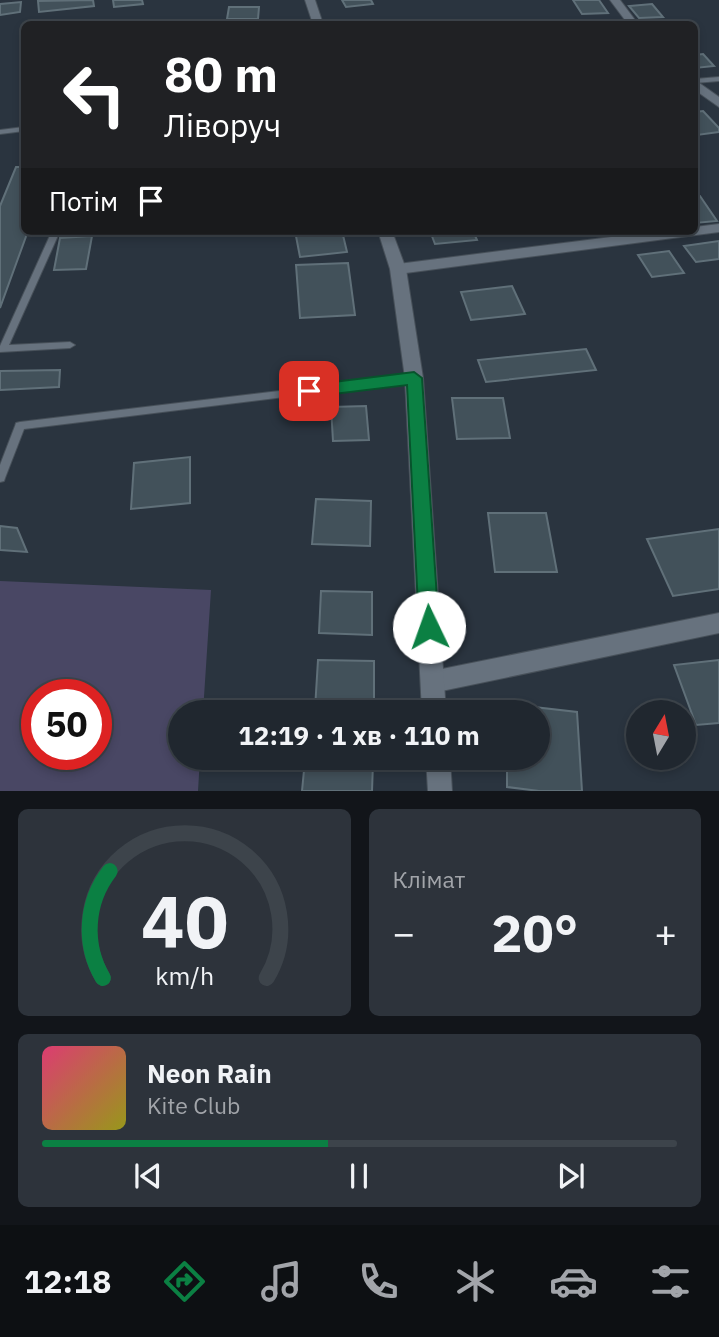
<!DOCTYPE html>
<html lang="uk">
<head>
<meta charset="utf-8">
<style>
  :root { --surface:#20272f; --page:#2d333b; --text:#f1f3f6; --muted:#a2a5aa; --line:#3d444b; --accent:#0b8043 }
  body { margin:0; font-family:"IBM Plex Sans",sans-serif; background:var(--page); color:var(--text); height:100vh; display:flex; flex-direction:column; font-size:26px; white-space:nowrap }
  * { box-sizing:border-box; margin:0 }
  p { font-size:23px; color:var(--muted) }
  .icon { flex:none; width:38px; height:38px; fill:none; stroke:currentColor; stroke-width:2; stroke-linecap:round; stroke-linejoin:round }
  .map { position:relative; height:791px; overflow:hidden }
  .panel { display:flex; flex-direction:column; gap:18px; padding:18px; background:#12151a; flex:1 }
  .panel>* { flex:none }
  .hud { position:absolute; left:21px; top:21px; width:677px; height:214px; border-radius:10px; box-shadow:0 4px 10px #0003,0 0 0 2px var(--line); background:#202124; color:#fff; overflow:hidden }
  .needle { width:46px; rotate:10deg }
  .controls { position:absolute; left:626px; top:700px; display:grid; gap:14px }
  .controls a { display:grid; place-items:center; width:70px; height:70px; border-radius:50%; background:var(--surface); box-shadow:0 4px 10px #0003,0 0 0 2px var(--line); font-size:35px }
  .speed { position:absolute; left:21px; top:679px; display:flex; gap:14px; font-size:35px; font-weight:700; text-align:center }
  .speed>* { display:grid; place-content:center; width:91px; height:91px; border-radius:50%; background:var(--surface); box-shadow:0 4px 10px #0003,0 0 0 2px var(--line); line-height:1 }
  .speed .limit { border:10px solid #d22; background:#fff; color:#111 }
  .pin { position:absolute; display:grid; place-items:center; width:60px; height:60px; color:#fff; margin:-30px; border-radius:14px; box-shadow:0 4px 10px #0006 }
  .me { position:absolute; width:77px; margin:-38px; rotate:357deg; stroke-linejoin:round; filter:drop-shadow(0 0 5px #0008) }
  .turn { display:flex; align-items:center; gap:24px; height:147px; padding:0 28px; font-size:32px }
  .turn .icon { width:91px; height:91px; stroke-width:2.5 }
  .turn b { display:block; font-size:49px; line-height:60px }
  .then { display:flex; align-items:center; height:66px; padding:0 28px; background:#0003; gap:14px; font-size:26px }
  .big { font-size:52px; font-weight:700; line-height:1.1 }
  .panel .card { flex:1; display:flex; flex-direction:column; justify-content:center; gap:10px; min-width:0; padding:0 24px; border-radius:10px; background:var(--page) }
  .panel .dial { align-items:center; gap:0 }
  .dial svg { height:182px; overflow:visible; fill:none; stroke:var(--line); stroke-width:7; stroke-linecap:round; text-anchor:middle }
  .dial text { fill:var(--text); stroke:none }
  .song { display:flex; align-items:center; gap:21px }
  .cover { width:84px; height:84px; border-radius:10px; background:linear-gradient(135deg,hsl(340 70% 55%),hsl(60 70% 35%)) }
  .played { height:7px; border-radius:4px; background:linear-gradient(90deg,var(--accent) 45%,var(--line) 45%) }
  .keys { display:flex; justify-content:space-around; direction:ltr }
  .heat { display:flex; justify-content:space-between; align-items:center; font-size:38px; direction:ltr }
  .panel .tiles { flex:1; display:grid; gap:18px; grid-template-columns:1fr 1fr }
  .card:last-child { grid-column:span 2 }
  .trip { position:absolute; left:168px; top:700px; width:382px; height:70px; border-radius:35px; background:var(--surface); box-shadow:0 4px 10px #0003,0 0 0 2px var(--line); font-weight:700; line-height:70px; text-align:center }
  .dock { display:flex; height:112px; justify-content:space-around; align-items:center; background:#0d1013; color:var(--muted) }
  .dock .icon { width:49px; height:49px }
  .dock .selected { color:var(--accent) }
  .dock b { font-size:32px; color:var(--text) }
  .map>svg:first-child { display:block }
</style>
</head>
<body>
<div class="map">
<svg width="719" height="791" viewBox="0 0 719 791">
  <rect width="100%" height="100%" fill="#2a343f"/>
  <path fill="#494764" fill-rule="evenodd" d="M0,581L211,590L203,712H180V758H200L198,791H0ZM37,695H96V754H37Z"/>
  <path fill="#42515a" stroke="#607079" stroke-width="2" d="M93,0L94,6L39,12L38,1Z
    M113,0H142L143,4L114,7Z
    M342,0H371L373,4L346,7Z
    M573,0H599L608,13L582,14Z
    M21,2L20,12L0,15V4Z
    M652,4L663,17L639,18L629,6Z
    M229,7H259L258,19H227Z
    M703,54L714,66L695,68V55Z
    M703,111L719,128V132L697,135L695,132V112Z
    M16,167H24V231H28L0,308V206Z
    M700,196L717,221L695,223V197Z
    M295,231H342L347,252L300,257Z
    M430,231H473L477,240L435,244Z
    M92,236L86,269L54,270L60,238Z
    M719,241V259L696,262L684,246Z
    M669,251L684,273L652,277L638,255Z
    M348,263L355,315L300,318L296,265Z
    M512,286L525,314L471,320L461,292Z
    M586,349L596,370L486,382L478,360Z
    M60,370L59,387L0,390V371Z
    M452,398H503L510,438L457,439Z
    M366,406L369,440L333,441L331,407Z
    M190,457V503L131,509L134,463Z
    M316,499L371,501L370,546L312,544Z
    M488,513H546L557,572H495Z
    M0,526L17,528L27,552L0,550Z
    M719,529V589L673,596L647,539Z
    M321,591L372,592V635L319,633Z
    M318,660L374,661V710L315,709Z
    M719,660V723L696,725L674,665Z
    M507,704L577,712L582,791H539L507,787V758H537V712H507Z
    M305,760L373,763L372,791H302Z"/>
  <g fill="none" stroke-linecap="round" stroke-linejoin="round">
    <defs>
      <path id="lane" d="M719,77V81L695,83V79Z
        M24,127V131L0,134V130Z
        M52,231H60L9,345L70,342L75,345L70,348L0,352V346Z
        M414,375L419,378L414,381L24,429L5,478L4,481L0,482V465L15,426L16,423L20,422Z"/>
      <path id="street" d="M610,0H620L638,24H628Z
        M695,80L719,97V107L695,90Z
        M719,224V232L398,274L390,269L398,264L659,231H695V227Z
        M719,613V633L432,693L424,690L421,682L424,674L432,671Z"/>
      <path id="secondary" d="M305,0H315L323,24H313Z
        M378,231H392L406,269L423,378L446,712H422L405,378L390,269Z
        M426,758H450L452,791H428Z"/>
    </defs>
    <use href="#lane" stroke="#475059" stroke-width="2"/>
    <use href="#street" stroke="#475059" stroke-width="2"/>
    <use href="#secondary" stroke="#475059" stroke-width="2"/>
    <use href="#lane" fill="#67727e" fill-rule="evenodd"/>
    <use href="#street" fill="#67727e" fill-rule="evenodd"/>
    <use href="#secondary" fill="#67727e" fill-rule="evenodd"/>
  </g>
  <path fill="#0b8043" stroke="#07532c" stroke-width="2" d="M414,372L422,378L439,627L436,633L429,636L422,633L419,627L407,385L309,397L301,391L309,385Z"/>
</svg>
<div class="controls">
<a><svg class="needle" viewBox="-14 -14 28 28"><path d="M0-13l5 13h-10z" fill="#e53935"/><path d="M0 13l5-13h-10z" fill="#a2a5aa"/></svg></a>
</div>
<div class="speed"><div class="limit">50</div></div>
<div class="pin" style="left:309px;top:391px;background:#d93025"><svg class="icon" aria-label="arrive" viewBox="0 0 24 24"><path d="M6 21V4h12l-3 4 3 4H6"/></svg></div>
<svg class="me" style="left:429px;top:627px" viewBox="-20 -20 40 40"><circle r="19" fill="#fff"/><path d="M0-13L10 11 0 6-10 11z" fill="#0b8043"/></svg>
<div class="trip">12:19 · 1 хв · 110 m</div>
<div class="hud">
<div class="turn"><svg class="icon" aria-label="left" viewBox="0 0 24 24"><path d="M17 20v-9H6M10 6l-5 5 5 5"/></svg><div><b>80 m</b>Ліворуч</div></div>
<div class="then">Потім<svg class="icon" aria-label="arrive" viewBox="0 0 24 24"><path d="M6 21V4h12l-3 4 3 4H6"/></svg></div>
</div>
</div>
<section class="panel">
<div class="tiles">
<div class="card dial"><svg viewBox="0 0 100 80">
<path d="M14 69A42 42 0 1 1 86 69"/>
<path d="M14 69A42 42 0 0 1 17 22" stroke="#0b8043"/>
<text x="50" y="56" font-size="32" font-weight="700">40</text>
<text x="50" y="72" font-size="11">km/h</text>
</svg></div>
<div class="card"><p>Клімат</p>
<div class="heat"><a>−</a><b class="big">20°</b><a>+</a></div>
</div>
<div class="card">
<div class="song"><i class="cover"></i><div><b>Neon Rain</b><p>Kite Club</p></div></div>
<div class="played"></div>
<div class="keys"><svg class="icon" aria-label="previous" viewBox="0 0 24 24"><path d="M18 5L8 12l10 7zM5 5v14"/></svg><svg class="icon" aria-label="pause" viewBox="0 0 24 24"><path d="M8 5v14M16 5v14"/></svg><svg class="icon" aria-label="next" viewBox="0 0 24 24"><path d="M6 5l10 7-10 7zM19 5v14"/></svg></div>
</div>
</div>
</section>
<nav class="dock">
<b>12:18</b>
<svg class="icon selected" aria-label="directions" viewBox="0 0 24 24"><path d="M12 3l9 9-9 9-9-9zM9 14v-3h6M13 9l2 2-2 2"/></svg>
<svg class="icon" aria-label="music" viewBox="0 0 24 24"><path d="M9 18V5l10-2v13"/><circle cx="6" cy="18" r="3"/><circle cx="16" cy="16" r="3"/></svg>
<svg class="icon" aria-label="phone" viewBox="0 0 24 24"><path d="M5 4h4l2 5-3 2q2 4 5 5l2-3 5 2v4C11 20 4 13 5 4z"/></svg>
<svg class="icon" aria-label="climate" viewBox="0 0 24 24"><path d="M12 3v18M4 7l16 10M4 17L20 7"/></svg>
<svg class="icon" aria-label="car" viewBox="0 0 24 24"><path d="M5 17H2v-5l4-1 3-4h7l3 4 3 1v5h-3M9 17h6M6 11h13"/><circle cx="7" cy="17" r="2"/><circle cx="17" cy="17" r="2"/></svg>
<svg class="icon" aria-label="filters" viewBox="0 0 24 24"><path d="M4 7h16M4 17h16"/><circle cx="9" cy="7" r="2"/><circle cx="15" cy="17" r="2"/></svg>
</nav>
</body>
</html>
